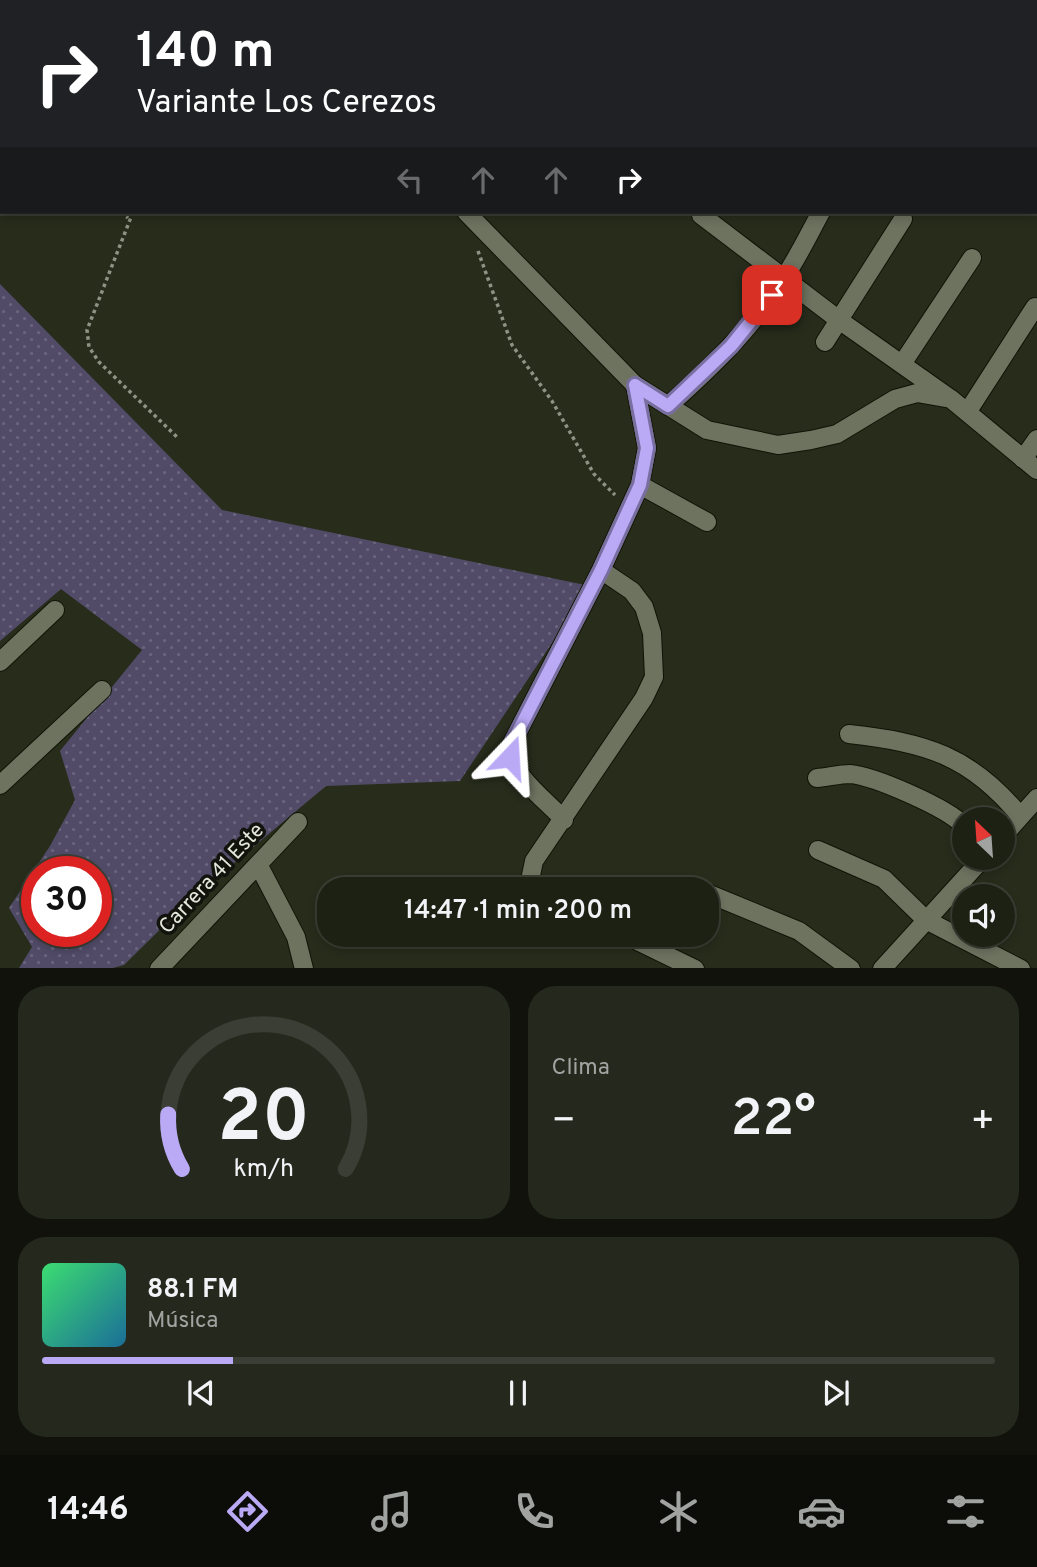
<!DOCTYPE html>
<html lang="es">
<head>
<meta charset="utf-8">
<style>
  :root { --surface:#1d2114; --page:#25291d; --text:#f1f3f6; --muted:#a0a3a0; --line:#3b3e34; --accent:#baaaf6 }
  body { margin:0; font-family:Overpass,sans-serif; background:var(--page); color:var(--text); height:100vh; display:flex; flex-direction:column; font-size:26px; white-space:nowrap }
  * { box-sizing:border-box; margin:0 }
  p { font-size:23px; color:var(--muted) }
  .icon { flex:none; width:38px; height:38px; fill:none; stroke:currentColor; stroke-width:2; stroke-linecap:round; stroke-linejoin:round }
  .map { position:relative; height:968px; overflow:hidden }
  .details { display:flex; flex-direction:column; gap:18px; padding:18px; background:#10120b; flex:1 }
  .details>* { flex:none }
  .banner { position:absolute; left:0px; top:0px; width:1038px; height:214px; box-shadow:0 4px 10px #0003,0 0 0 2px var(--line); background:#202124; color:#fff; overflow:hidden }
  .needle { width:46px; rotate:335deg }
  .buttons { position:absolute; left:952px; top:807px; display:grid; gap:14px }
  .buttons a { display:grid; place-items:center; width:63px; height:63px; border-radius:50%; background:var(--surface); box-shadow:0 4px 10px #0003,0 0 0 2px var(--line); font-size:35px }
  .speed { position:absolute; left:21px; top:856px; display:flex; gap:14px; font-size:35px; font-weight:700; text-align:center }
  .speed>* { display:grid; place-content:center; width:91px; height:91px; border-radius:50%; background:var(--surface); box-shadow:0 4px 10px #0003,0 0 0 2px var(--line); line-height:1 }
  .speed .limit { border:10px solid #d22; background:#fff; color:#111 }
  .pin { position:absolute; display:grid; place-items:center; width:60px; height:60px; color:#fff; margin:-30px; border-radius:14px; box-shadow:0 4px 10px #0006 }
  .me { position:absolute; width:77px; margin:-38px; rotate:20deg; stroke-linejoin:round; filter:drop-shadow(0 0 5px #0008) }
  .turn { display:flex; align-items:center; gap:24px; height:147px; padding:0 21px; font-size:32px }
  .turn .icon { width:91px; height:91px; stroke-width:2.5 }
  .turn b { display:block; font-size:49px; line-height:60px }
  .lanes { display:flex; align-items:center; height:66px; padding:0 21px; background:#0003; justify-content:center; gap:35px; direction:ltr }
  .lanes .off { opacity:.35 }
  .big { font-size:52px; font-weight:600; line-height:1.1 }
  .details .tile { flex:1; display:flex; flex-direction:column; justify-content:center; gap:10px; min-width:0; padding:0 24px; border-radius:28px; background:var(--page) }
  .details .dial { align-items:center; gap:0 }
  .dial svg { height:182px; overflow:visible; fill:none; stroke:var(--line); stroke-width:7; stroke-linecap:round; text-anchor:middle }
  .dial text { fill:var(--text); stroke:none }
  .song { display:flex; align-items:center; gap:21px }
  .cover { width:84px; height:84px; border-radius:10px; background:linear-gradient(135deg,hsl(140 70% 55%),hsl(200 70% 35%)) }
  .played { height:7px; border-radius:4px; background:linear-gradient(90deg,var(--accent) 20%,var(--line) 20%) }
  .keys { display:flex; justify-content:space-around; direction:ltr }
  .heat { display:flex; justify-content:space-between; align-items:center; font-size:38px; direction:ltr }
  .details .tiles { flex:1; display:grid; gap:18px; grid-template-columns:1fr 1fr }
  .tile:last-child { grid-column:span 2 }
  .trip { position:absolute; left:317px; top:877px; width:402px; height:70px; border-radius:28px; background:var(--surface); box-shadow:0 4px 10px #0003,0 0 0 2px var(--line); font-weight:600; line-height:70px; text-align:center }
  .dock { display:flex; height:112px; justify-content:space-around; align-items:center; background:#0c0d08; color:var(--muted) }
  .dock .icon { width:49px; height:49px }
  .dock .active { color:var(--accent) }
  .dock b { font-size:32px; color:var(--text) }
  .map>svg:first-child { display:block }
</style>
</head>
<body>
<div class="map">
<svg width="1037" height="969" viewBox="0 0 1037 969">
  <defs>
    <pattern id="grass-dots" width="8" height="8" patternUnits="userSpaceOnUse" patternTransform="scale(1.75)"><rect width="8" height="8" fill="#514b68"/><path d="M2 2h.1M6 6h.1" fill="none" stroke="#6a657d" stroke-width="1.8" stroke-linecap="round"/></pattern>
  </defs>
  <rect width="100%" height="100%" fill="#272c1b"/>
  <path fill="url(#grass-dots)" fill-rule="evenodd" d="M0,284L222,510L590,586L460,781L326,786L190,900L124,965L109,969L19,968L32,947L9,908L50,846L75,800L60,751L142,650L61,589L0,641ZM37,872H96V931H37Z"/>
  <g fill="none" stroke-linecap="round" stroke-linejoin="round">
    <defs>
      <path id="minor" d="M701,215L839,320L951,399
        M825,342L903,219
        M902,364L972,258
        M668,406C711,368 753,327 784,278C798,257 809,234 821,212
        M968,411L1035,307
        M1023,459L1037,439
        M640,485L707,522
        M0,662L55,610
        M849,734C925,742 971,756 1020,816
        M817,778C828,777 840,774 850,774C874,776 948,808 964,826
        M0,785L102,690
        M564,820C547,801 509,774 510,747L601,570L640,485L647,448L635,385
        M1003,836L1037,798
        M818,850L884,879L926,920L1021,969
        M258,864L296,937L304,969
        M532,889L529,885L534,861L644,698L654,677L652,633L644,607L632,591L601,570
        M707,893L799,931L851,969
        M623,934L695,969
        M159,969L298,822
        M882,969L983,858"/>
      <path id="tertiary" d="M278,0L279,2
        M466,212L635,385L707,430L778,445L811,440L837,434L895,399L917,393L951,399L1037,470"/>
    </defs>
    <use href="#minor" stroke="#101405" stroke-width="20"/>
    <use href="#tertiary" stroke="#101405" stroke-width="20"/>
    <path stroke="#8f9385" stroke-width="3.5" stroke-dasharray="3.5 3.5" stroke-linecap="butt" d="M0,80L2,82
      M121,212L128,218
      M133,212L87,330L89,347L99,362L177,437
      M478,251L512,345L552,401L594,474L615,495"/>
    <use href="#minor" stroke="#6e7360" stroke-width="18"/>
    <use href="#tertiary" stroke="#6e7360" stroke-width="18"/>
  </g>
  <g fill="none" stroke-linecap="round" stroke-linejoin="round">
    <defs>
      <path id="route" d="M510,757V747L601,570L640,485L647,448L635,385L668,406L731,346L772,295"/>
    </defs>
    <use href="#route" stroke="#796ea0" stroke-width="18"/>
    <use href="#route" stroke="#baaaf6" stroke-width="12"/>
  </g>
  <g text-anchor="middle" dominant-baseline="central" stroke-width="7" stroke-linejoin="round" paint-order="stroke">
    <g font-size="21" fill="#e4e7dc" stroke="#11130c">
      <text transform="translate(212 879) rotate(-47)">Carrera 41 Este</text>
    </g>
  </g>
</svg>
<div class="buttons">
<a><svg class="needle" viewBox="-14 -14 28 28"><path d="M0-13l5 13h-10z" fill="#e53935"/><path d="M0 13l5-13h-10z" fill="#a0a3a0"/></svg></a>
<a><svg class="icon" aria-label="sound" viewBox="0 0 24 24"><path d="M4 9h4l5-4v14l-5-4H4zM17 9q2 3 0 6"/></svg></a>
</div>
<div class="speed"><div class="limit">30</div></div>
<div class="pin" style="left:772px;top:295px;background:#d93025"><svg class="icon" aria-label="arrive" viewBox="0 0 24 24"><path d="M6 21V4h12l-3 4 3 4H6"/></svg></div>
<svg class="me" style="left:510px;top:757px" viewBox="-20 -20 40 40"><path d="M0-17L14 15 0 8-14 15z" fill="#baaaf6" stroke="#fff" stroke-width="4"/></svg>
<div class="trip">14:47 · 1 min · 200 m</div>
<div class="banner">
<div class="turn"><svg class="icon" aria-label="right" viewBox="0 0 24 24"><path d="M7 20v-9h11M14 6l5 5-5 5"/></svg><div><b>140 m</b>Variante Los Cerezos</div></div>
<div class="lanes"><svg class="icon off" aria-label="left" viewBox="0 0 24 24"><path d="M17 20v-9H6M10 6l-5 5 5 5"/></svg><svg class="icon off" aria-label="ahead" viewBox="0 0 24 24"><path d="M12 20V5M6 11l6-6 6 6"/></svg><svg class="icon off" aria-label="ahead" viewBox="0 0 24 24"><path d="M12 20V5M6 11l6-6 6 6"/></svg><svg class="icon" aria-label="right" viewBox="0 0 24 24"><path d="M7 20v-9h11M14 6l5 5-5 5"/></svg></div>
</div>
</div>
<section class="details">
<div class="tiles">
<div class="tile dial"><svg viewBox="0 0 100 80">
<path d="M14 69A42 42 0 1 1 86 69"/>
<path d="M14 69A42 42 0 0 1 8 45" stroke="#baaaf6"/>
<text x="50" y="56" font-size="32" font-weight="700">20</text>
<text x="50" y="72" font-size="11">km/h</text>
</svg></div>
<div class="tile"><p>Clima</p>
<div class="heat"><a>−</a><b class="big">22°</b><a>+</a></div>
</div>
<div class="tile">
<div class="song"><i class="cover"></i><div><b>88.1 FM</b><p>Música</p></div></div>
<div class="played"></div>
<div class="keys"><svg class="icon" aria-label="previous" viewBox="0 0 24 24"><path d="M18 5L8 12l10 7zM5 5v14"/></svg><svg class="icon" aria-label="pause" viewBox="0 0 24 24"><path d="M8 5v14M16 5v14"/></svg><svg class="icon" aria-label="next" viewBox="0 0 24 24"><path d="M6 5l10 7-10 7zM19 5v14"/></svg></div>
</div>
</div>
</section>
<nav class="dock">
<b>14:46</b>
<svg class="icon active" aria-label="directions" viewBox="0 0 24 24"><path d="M12 3l9 9-9 9-9-9zM9 14v-3h6M13 9l2 2-2 2"/></svg>
<svg class="icon" aria-label="music" viewBox="0 0 24 24"><path d="M9 18V5l10-2v13"/><circle cx="6" cy="18" r="3"/><circle cx="16" cy="16" r="3"/></svg>
<svg class="icon" aria-label="phone" viewBox="0 0 24 24"><path d="M5 4h4l2 5-3 2q2 4 5 5l2-3 5 2v4C11 20 4 13 5 4z"/></svg>
<svg class="icon" aria-label="climate" viewBox="0 0 24 24"><path d="M12 3v18M4 7l16 10M4 17L20 7"/></svg>
<svg class="icon" aria-label="car" viewBox="0 0 24 24"><path d="M5 17H2v-5l4-1 3-4h7l3 4 3 1v5h-3M9 17h6M6 11h13"/><circle cx="7" cy="17" r="2"/><circle cx="17" cy="17" r="2"/></svg>
<svg class="icon" aria-label="filters" viewBox="0 0 24 24"><path d="M4 7h16M4 17h16"/><circle cx="9" cy="7" r="2"/><circle cx="15" cy="17" r="2"/></svg>
</nav>
</body>
</html>
